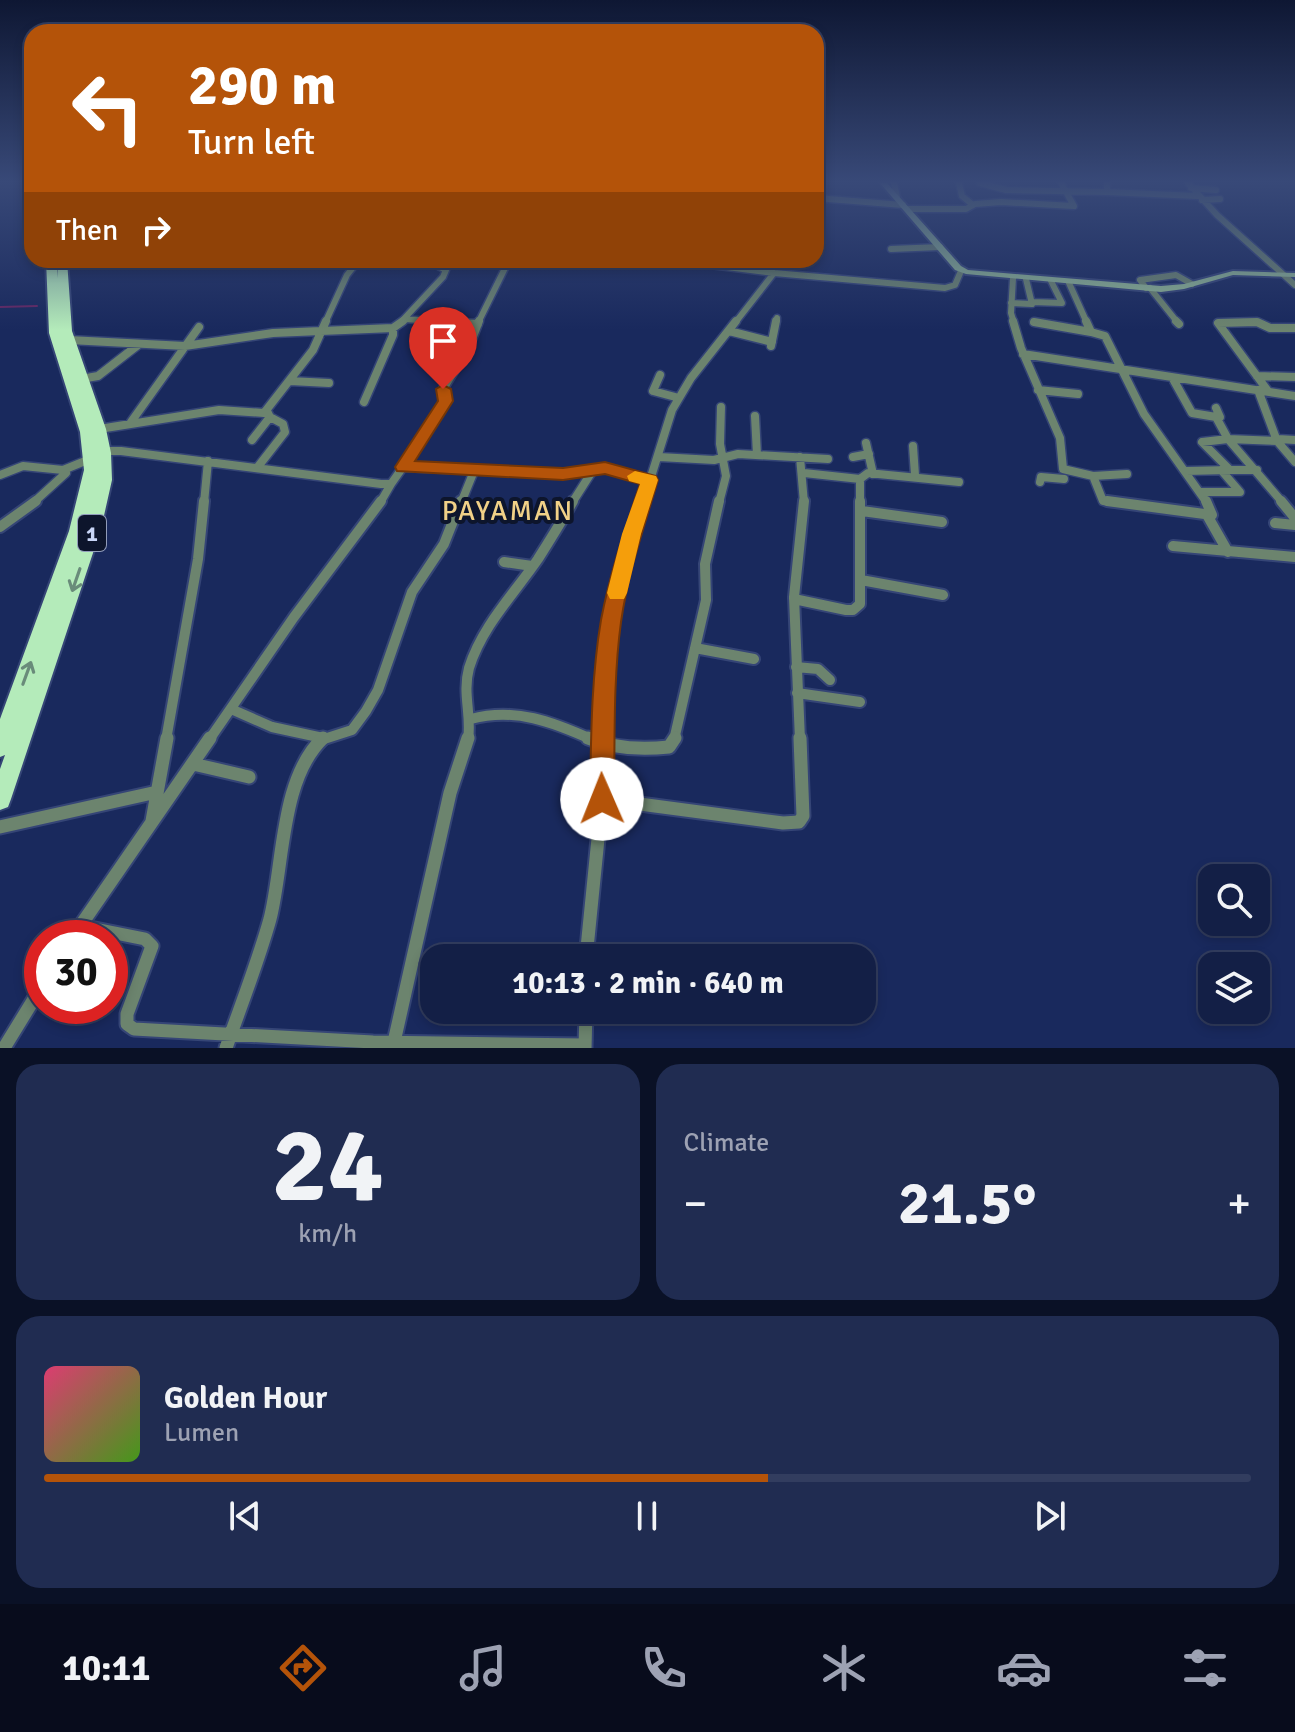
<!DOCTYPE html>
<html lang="en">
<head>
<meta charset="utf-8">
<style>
  :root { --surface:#131f46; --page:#202c51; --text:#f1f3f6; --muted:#9da2b3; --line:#323d5f; --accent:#b45309 }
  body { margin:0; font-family:Signika,sans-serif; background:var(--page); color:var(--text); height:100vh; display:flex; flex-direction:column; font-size:30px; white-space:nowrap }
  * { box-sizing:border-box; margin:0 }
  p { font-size:26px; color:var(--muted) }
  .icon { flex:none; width:44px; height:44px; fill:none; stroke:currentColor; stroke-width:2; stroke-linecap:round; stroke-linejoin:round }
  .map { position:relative; height:1048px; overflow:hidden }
  .sheet { display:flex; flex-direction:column; gap:16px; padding:16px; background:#0a1126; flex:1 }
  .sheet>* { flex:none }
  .guide { position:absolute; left:24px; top:24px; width:800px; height:244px; border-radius:24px; box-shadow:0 4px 12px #0003,0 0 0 2px var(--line); background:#b45309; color:#fff; overflow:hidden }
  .buttons { position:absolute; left:1198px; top:864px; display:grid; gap:16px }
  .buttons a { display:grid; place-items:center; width:72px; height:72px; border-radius:16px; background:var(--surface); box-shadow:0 4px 12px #0003,0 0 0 2px var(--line); font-size:40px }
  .speed { position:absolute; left:24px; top:920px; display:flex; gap:16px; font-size:40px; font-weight:700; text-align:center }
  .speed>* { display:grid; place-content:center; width:104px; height:104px; border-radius:50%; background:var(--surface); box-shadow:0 4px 12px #0003,0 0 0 2px var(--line); line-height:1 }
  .speed .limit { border:12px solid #d22; background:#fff; color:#111 }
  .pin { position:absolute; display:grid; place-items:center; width:68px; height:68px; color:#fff; margin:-82px -34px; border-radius:50% 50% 50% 0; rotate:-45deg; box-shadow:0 0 8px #0007 }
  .pin .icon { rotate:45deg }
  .me { position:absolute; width:88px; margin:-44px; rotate:359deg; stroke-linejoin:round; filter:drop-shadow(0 0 6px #0008) }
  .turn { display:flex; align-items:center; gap:28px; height:168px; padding:0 32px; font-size:36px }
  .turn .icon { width:104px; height:104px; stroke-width:2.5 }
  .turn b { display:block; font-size:56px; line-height:68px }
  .then { display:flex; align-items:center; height:76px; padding:0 32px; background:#0003; gap:16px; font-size:30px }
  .big { font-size:60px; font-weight:700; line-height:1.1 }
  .sheet .card { flex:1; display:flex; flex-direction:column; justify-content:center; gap:12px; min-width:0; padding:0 28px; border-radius:24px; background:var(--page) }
  .sheet .dial { align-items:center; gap:0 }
  .dial b { font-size:104px; line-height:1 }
  .song { display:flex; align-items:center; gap:24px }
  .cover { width:96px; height:96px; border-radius:12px; background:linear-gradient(135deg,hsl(340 70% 55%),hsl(100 70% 35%)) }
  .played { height:8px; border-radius:4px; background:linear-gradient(90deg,var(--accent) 60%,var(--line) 60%) }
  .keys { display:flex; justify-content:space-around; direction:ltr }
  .heat { display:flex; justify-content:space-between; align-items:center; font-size:44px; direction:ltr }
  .sheet .tiles { flex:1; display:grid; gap:16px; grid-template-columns:1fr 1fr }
  .card:last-child { grid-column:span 2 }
  .trip { position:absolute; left:420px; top:944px; width:456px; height:80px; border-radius:24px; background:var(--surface); box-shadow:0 4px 12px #0003,0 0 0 2px var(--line); font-weight:700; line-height:80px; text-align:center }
  .tab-bar { display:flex; height:128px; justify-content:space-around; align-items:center; background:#080c1c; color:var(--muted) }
  .tab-bar .icon { width:56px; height:56px }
  .tab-bar .current { color:var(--accent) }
  .tab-bar b { font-size:36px; color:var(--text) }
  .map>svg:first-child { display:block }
</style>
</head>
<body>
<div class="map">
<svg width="1295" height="1048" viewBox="0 0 1295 1048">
  <rect width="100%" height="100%" fill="#19295d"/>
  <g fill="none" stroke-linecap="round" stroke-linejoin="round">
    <path stroke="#652764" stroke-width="2" d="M0,307L37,306"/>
    <defs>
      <path id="minor-far3" d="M894,183L897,197
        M959,183L962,196L973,205
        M980,183L1006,190L1107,192V183
        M1188,183L1217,215L1295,285
        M1191,188L1216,190
        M1107,192L1198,196
        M816,198L903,205
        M1202,200L1220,199
        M907,209H966L975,204L1001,202L1074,206L1061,183
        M891,249L940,247
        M671,260L774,273L945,288L955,285L961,271
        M1013,278L1011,313L1014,323
        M1069,283L1087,323
        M1146,288L1140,280L1176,275L1192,284
        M1150,288L1178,323
        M1032,302L1062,303L1051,281
        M1011,303L1032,304L1026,279
        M405,319L459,323
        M1034,322L1038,323
        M325,323L347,275L359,260
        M400,323L443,277L446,270L440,267L443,260
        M478,323L509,260
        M735,323L774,273
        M776,323L777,318
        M1231,323H1258"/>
      <path id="minor-far2" d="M429,321L478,324
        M1013,321L1021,348L1060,438L1063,469L1093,476L1103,501L1122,503
        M1086,321L1091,332L1105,336L1144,414L1207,503
        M1176,321L1179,324
        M1034,322L1091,332
        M729,331L772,342
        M69,340L185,346L273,333L393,328L403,321
        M771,346L776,321
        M1023,354L1295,396
        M660,375L653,391L679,398
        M1257,376L1295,377
        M81,379L98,376L138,345
        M1173,379L1192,413L1216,417
        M290,381L329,383
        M1038,390L1078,394
        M1258,390L1277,441L1228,439L1283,503
        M1268,391L1218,323L1257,322L1270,328H1295
        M364,402L393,335V328
        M755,416L757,455
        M131,422L199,327
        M99,429L219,410L264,413L313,350L326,321
        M1278,439L1295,440
        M252,440L270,417
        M1277,441L1295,462
        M866,443L873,474
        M913,446L915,475
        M659,457L714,460L738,454L828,459
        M800,457L804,503
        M853,457L869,454
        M403,467L445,401L443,389L469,347L479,321
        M257,468L285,432L283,424L270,417L267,411
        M1230,470H1257
        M1186,471L1230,470L1202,442L1228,439L1216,417H1220L1216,408
        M804,473L860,479V503
        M0,475L23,466L63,470L110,451H121L381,484H391L403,467L563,474L605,468L650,480L642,503
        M1093,476L1127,474
        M860,479L868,473L959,482
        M650,480L672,410L691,378L736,321
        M1040,482L1041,477L1064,479
        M1200,492H1240L1221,470
        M33,503L66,473L63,470
        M204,503L208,461
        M380,503L391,484
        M461,503L474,471
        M572,503L593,470
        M719,503L726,476L720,444L721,407"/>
      <path id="minor-far1" d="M1107,501L1212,515L1206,501
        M1281,501L1295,518
        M862,511L942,522
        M1207,515L1228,552
        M1275,523L1295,525
        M0,527L36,501
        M1173,546L1295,557
        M504,562L532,566
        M861,580L943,595
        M794,599L846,610H853L860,604V501
        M695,648L754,659
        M796,667L818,669L830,680
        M797,693L860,702
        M231,709L272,727L323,738
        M471,719C515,707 553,722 593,740
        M166,740L198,559L204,501
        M209,740L294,617L381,501
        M321,740L352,730L366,711L378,690L412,592L444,544L461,501
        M468,740C472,715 462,694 469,668C482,626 514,594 538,559C550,540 562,521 573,501
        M603,740C604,655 616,583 643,501
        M674,740L706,600L705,564L719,501
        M800,740L794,597L804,501"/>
      <path id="minor" d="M588,738C614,749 641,750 669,747L675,738
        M193,764L249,777
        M602,799L783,823L799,822L803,816L800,738
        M152,821L167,738
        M0,827L157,792
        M80,926L145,939L152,946L127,1014V1024L134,1029L373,1042L585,1045
        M72,938L210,738
        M586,958L602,799L603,738
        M394,1042L450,793L468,738
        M4,1048L42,986
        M226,1048C241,1005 258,962 270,919C284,864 280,779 323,738
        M585,1048L586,1010"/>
      <path id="secondary" d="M880,183H887L961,266L968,270L1161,286L1184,284L1233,271L1295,273V277L1233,275L1184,289L1161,292L966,274L955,270Z"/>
      <path id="trunk" d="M46,260H56L58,278L57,260H67L72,331L106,429L111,453L112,480L101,529L11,799L8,807L0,810V769L5,755L0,757V719L69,531L84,470L80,432L49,333Z"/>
    </defs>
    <use href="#minor-far3" stroke="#354576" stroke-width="9"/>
    <use href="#minor-far2" stroke="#354576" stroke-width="11"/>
    <use href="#minor-far1" stroke="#354576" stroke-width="14"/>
    <use href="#minor" stroke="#354576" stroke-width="17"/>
    <use href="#secondary" stroke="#354576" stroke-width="4"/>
    <use href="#trunk" stroke="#354576" stroke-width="4"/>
    <use href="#minor-far3" stroke="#6c846e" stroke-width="6"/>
    <use href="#minor-far2" stroke="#6c846e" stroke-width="8"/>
    <use href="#minor-far1" stroke="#6c846e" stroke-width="10"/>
    <use href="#minor" stroke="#6c846e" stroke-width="13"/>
    <use href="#secondary" fill="#8eb492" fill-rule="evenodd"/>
    <use href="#trunk" fill="#b4ebba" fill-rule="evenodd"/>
  </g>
  <defs><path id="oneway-shaft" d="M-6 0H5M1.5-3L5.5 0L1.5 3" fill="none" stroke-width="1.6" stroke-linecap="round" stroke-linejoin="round" transform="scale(2)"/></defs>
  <g stroke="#698b7a">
    <use href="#oneway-shaft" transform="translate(76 580) rotate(109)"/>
    <use href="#oneway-shaft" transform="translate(27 673) rotate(-70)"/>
  </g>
  <linearGradient id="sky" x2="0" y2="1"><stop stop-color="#0e1733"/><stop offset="0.55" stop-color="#384978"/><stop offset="1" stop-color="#384978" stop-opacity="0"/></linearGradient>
  <rect width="1295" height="330" fill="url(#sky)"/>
  <path fill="#b45309" stroke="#753606" stroke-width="2" d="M443,385L451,389L453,401L415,461L563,468L605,462L656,476L658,480C644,527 628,573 621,622C613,681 615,740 614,799L610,808L602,812L593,808L590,799C591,740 591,679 601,620C610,573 625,529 640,484L605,474L563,480L397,471L395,467L438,401L436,389Z"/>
  <path fill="#f59e0b" d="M635,471L656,476L658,480L641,534L627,593L624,599H610L607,593L622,534L640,484L629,481L627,476Z"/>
  <g text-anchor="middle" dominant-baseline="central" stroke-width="8" stroke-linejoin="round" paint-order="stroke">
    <rect fill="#0d152c" stroke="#919cba" stroke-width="2" x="78" y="515" width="28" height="36" rx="6"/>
    <g font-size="22" font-weight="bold" fill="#c9d6f7">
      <text x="92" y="533">1</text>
    </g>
    <g font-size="28" letter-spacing="2" fill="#f1d187" stroke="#0d152c">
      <text x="508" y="511">PAYAMAN</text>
    </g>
  </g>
</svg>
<div class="buttons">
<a><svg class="icon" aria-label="search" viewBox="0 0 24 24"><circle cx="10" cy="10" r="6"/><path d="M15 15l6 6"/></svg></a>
<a><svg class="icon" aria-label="layers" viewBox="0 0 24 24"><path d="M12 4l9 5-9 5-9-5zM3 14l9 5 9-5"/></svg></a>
</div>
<div class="speed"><div class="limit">30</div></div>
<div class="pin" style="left:443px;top:389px;background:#d93025"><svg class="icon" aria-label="arrive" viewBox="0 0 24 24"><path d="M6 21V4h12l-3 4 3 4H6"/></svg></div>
<svg class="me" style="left:602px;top:799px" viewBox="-20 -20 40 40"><circle r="19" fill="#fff"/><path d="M0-13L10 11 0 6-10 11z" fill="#b45309"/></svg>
<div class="trip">10:13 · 2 min · 640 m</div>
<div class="guide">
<div class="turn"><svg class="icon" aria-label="left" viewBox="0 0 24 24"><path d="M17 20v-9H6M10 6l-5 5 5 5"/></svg><div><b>290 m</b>Turn left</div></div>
<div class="then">Then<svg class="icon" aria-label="right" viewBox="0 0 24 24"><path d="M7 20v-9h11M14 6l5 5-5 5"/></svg></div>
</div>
</div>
<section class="sheet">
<div class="tiles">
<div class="card dial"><b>24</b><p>km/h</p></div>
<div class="card"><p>Climate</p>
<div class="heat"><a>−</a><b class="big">21.5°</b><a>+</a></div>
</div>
<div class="card">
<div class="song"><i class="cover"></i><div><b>Golden Hour</b><p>Lumen</p></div></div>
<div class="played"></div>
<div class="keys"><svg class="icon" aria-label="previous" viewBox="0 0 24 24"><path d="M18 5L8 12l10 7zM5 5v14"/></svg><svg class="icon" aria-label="pause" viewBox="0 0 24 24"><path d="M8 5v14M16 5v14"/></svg><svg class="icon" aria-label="next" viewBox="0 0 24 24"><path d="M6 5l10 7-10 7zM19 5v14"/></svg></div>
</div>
</div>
</section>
<nav class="tab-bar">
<b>10:11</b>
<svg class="icon current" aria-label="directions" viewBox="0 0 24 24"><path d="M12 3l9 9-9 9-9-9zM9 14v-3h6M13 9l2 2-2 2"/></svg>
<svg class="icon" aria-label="music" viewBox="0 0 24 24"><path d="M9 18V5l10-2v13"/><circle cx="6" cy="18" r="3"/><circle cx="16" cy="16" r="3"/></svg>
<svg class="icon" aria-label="phone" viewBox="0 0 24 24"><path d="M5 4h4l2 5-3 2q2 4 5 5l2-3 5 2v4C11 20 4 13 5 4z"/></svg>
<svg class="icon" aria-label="climate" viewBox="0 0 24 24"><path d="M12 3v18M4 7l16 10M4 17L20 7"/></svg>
<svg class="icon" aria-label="car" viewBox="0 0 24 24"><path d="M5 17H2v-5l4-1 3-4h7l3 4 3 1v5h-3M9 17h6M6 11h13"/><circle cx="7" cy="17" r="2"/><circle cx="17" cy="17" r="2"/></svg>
<svg class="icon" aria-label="filters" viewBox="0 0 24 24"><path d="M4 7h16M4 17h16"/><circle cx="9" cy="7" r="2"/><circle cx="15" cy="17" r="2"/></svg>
</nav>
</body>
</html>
